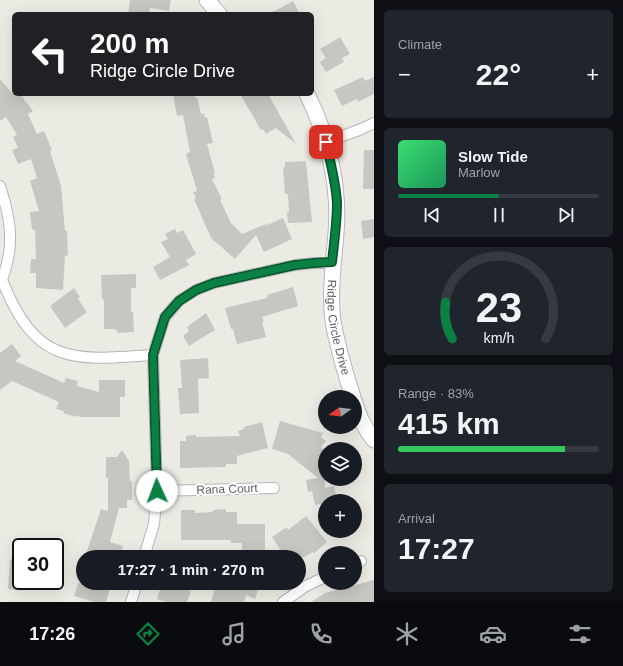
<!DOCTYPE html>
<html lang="en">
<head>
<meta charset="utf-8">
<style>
  :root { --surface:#171b24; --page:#20242c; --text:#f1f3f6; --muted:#9ea1a6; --line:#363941; --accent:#0b8043 }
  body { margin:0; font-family:Helvetica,sans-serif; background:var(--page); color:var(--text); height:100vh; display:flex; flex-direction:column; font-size:15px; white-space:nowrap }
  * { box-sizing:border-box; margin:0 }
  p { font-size:13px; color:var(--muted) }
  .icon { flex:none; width:22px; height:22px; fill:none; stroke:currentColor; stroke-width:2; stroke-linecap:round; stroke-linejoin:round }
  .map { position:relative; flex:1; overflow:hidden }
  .drawer { display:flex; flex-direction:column; gap:10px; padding:10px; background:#0d0f14; width:249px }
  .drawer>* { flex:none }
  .banner { position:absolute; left:12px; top:12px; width:302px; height:84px; border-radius:6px; box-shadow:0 4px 16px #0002; background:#202124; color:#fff; overflow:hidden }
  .needle { width:26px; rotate:255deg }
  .buttons { position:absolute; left:318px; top:390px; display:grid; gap:8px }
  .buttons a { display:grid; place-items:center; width:44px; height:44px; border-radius:50%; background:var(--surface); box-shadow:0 4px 16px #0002; font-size:20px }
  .speed { position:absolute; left:12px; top:538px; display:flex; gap:8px; font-size:20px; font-weight:700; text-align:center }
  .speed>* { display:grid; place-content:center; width:52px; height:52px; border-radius:50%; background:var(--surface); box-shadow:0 4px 16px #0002; line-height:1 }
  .speed .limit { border:2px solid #111; border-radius:6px; background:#fff; color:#111 }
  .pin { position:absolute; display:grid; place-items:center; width:34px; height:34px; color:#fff; margin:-17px; border-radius:8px; box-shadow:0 2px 6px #0006 }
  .me { position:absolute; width:44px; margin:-22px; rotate:358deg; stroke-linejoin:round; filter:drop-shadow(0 0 3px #0008) }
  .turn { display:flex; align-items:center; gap:14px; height:84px; padding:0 12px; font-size:18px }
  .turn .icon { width:52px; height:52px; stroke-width:2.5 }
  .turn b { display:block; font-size:28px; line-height:34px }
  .big { font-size:30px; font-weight:800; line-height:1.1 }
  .drawer .card { flex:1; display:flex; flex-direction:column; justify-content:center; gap:6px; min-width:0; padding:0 14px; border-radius:6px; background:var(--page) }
  .drawer .dial { align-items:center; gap:0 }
  .dial svg { height:104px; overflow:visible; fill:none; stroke:var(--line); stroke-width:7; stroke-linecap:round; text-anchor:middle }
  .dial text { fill:var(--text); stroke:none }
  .song { display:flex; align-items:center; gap:12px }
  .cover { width:48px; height:48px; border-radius:6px; background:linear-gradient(135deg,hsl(140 70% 55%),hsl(150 70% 35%)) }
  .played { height:4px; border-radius:2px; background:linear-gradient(90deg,var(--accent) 50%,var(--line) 50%) }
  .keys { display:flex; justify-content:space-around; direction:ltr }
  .heat { display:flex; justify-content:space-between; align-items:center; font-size:22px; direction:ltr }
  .charge { height:6px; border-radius:3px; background:linear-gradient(90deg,#34c759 83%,var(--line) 0) }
  .trip { position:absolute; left:76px; top:550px; width:230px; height:40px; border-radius:20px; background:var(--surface); box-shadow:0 4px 16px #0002; font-weight:800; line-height:40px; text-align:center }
  .tabs { display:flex; height:64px; justify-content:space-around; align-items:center; background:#090b0e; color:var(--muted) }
  .tabs .icon { width:28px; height:28px }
  .tabs .on { color:var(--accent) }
  .tabs b { font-size:18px; color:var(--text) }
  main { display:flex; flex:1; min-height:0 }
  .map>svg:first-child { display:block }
</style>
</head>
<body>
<main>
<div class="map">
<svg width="374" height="602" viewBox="0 0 374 602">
  <rect width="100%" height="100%" fill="#ecebe3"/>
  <path fill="#c8c6c0" d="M130,0H171L169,11L150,8L149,14H128Z
    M293,1L300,14H269Z
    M340,37L350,54L342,58L344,62L326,72L320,62L326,58L320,49Z
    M363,77L365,81L374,77V94L358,102L357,99L342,106L334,90Z
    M0,79L13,94H20L33,111L28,114L37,134L44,131L52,150L50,151L61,186L65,231H67L68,255L65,256L63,290L36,288V273H30L31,259H36L35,229L32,230L30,212L39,211L30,181L37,178L31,159L18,164L12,150L18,148L13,137L17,135L6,117L0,121Z
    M173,94H194L195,98L197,97L201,114L204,113L205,118L207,117L213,143L207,144L215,173H214L215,178L212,179L222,199L220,200L231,223L242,234L268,223L265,226L283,218L292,239L264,252L256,235L235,259L211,238L194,199L196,198L193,192L197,191L186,154L190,152L183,115L177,116Z
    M240,94H268L296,144L276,128L266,134L263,129L261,130Z
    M364,150H374V189H363Z
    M306,161L312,222L288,223L287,212H289L288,194H285L283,168L285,167V162Z
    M374,219V237L363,239L361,221Z
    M175,229L177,233L183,230L196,254L186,260L189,265L160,280L153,267L170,257L161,242L168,239L165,234Z
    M136,274V288H131V312H133L134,332L118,333V331H116L115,329H104V299L102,300L101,275Z
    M293,287L298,306L262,317L264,322H262L266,337L237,344L233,329H231L225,308L267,298V295Z
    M74,288L80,297L78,299L87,312L65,328L50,306Z
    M206,313L215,330L189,346L183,336L189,331L187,327Z
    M12,344L21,356L15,361L64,383L66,378L78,381L77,386L99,392V380H125V397H120V417H81L77,415L76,417L63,413L64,411L56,409L59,402L12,381L0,390V353Z
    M208,358L209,378L198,379L199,413L180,414L178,388H182L180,360Z
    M280,421L323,433L321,437L326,441L321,447L325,450V488L334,486L337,500L325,501V503L315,505L312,491L308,492L306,480L318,478L288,454L272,449Z
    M262,422L268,448L237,456V464H226V467L180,468V441H186V436L196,435V437L240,436L238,431L244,429V427Z
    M122,450L129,461L130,481H132V500H127V508H119L110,542L123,546L119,557H85L101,509L108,511V478H106V457H117Z
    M226,509V512H237V524H265V556H242V543H231V540H181V510H195V513L213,512V510Z
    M306,516L327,542L314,553L313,552L304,557H285L272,537L287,527L288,530Z
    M21,550V590L8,589L10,560Z
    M374,580V602H311L325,593Z
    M78,583H106L111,585L106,602H94L74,596Z
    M162,583H185L184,586L187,587L186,590L191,591L187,602H166L157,599Z
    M225,583H260L255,599L246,595L244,602H211L216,585L223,587Z"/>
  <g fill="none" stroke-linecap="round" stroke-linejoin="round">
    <defs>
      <path id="street" d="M326,142L359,130L374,123
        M0,186C11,220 15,245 2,280
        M0,279L2,280C36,365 71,361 153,355
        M157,491L274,488
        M144,557L154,524L157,491L153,355L165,317L179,301L196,290L214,283L295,265L314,263H332
        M355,564L361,561
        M131,602L137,583
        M283,602L306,586L325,577"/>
      <g id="secondary">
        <path d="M207,0L219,14"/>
        <path id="s1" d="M307,94C328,136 340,186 336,233C334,259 330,285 332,311C332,318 334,325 335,332C340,354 346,376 353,397"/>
        <path d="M355,403C359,417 365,429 374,440"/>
      </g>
    </defs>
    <use href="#street" stroke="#b4b5b9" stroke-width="12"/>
    <use href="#secondary" stroke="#b5b7bc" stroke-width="17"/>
    <use href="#street" stroke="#fff" stroke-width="10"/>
    <use href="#secondary" stroke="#fff" stroke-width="15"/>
  </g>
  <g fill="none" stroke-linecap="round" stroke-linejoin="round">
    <defs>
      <path id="route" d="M157,491L153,355L165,317L179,301L196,290L214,283L295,265L314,263L332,262C334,243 337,223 337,203C336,182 330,162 326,142"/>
    </defs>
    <use href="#route" stroke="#07532c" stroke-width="10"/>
    <use href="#route" stroke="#0b8043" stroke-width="7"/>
  </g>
  <g text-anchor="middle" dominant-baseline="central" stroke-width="4" stroke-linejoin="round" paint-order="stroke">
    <g font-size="12" fill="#5b5e62" stroke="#fff">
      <text stroke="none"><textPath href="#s1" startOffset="239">Ridge Circle Drive</textPath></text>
      <text transform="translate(227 489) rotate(-2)">Rana Court</text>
    </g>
  </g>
</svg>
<div class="buttons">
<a><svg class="needle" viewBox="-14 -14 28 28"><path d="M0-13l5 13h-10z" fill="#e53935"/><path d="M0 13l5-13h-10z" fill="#9ea1a6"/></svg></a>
<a><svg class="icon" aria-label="layers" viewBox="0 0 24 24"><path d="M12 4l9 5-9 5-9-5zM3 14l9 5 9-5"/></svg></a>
<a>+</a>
<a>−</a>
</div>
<div class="speed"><div class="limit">30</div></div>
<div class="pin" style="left:326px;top:142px;background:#d93025"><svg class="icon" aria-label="arrive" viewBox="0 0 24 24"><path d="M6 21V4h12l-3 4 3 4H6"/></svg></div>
<svg class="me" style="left:157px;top:491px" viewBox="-20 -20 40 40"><circle r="19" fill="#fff"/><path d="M0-13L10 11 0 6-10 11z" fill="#0b8043"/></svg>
<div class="trip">17:27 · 1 min · 270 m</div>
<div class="banner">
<div class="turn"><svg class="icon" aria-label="left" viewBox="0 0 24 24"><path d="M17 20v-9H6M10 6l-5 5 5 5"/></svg><div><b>200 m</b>Ridge Circle Drive</div></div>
</div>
</div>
<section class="drawer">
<div class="card"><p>Climate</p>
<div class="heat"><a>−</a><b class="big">22°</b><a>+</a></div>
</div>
<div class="card">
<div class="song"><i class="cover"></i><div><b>Slow Tide</b><p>Marlow</p></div></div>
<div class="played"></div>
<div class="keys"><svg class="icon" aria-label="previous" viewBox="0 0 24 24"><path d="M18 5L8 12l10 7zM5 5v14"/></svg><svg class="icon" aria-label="pause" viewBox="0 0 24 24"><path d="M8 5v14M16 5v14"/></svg><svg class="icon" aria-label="next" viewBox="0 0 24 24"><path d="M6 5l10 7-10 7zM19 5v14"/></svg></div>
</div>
<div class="card dial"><svg viewBox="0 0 100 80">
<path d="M14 69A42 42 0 1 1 86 69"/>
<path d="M14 69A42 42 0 0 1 9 41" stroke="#0b8043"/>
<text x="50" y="56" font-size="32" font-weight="700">23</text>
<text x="50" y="72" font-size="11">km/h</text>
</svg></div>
<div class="card"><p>Range · 83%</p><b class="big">415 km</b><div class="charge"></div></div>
<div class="card"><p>Arrival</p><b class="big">17:27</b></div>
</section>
</main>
<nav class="tabs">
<b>17:26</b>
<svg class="icon on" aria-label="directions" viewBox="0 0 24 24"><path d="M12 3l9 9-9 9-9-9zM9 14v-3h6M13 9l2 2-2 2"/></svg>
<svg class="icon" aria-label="music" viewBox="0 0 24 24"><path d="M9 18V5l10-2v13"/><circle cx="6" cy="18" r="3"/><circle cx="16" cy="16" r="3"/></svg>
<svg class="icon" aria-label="phone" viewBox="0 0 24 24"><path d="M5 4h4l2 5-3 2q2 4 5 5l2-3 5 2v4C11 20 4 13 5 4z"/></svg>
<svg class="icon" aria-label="climate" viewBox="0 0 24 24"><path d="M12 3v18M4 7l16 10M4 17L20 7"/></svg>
<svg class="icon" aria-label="car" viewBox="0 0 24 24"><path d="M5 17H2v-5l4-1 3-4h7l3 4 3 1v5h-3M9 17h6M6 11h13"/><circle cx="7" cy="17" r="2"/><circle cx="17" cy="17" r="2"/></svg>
<svg class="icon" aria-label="filters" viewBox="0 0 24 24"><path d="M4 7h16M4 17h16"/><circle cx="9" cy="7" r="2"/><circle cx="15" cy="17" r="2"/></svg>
</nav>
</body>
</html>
